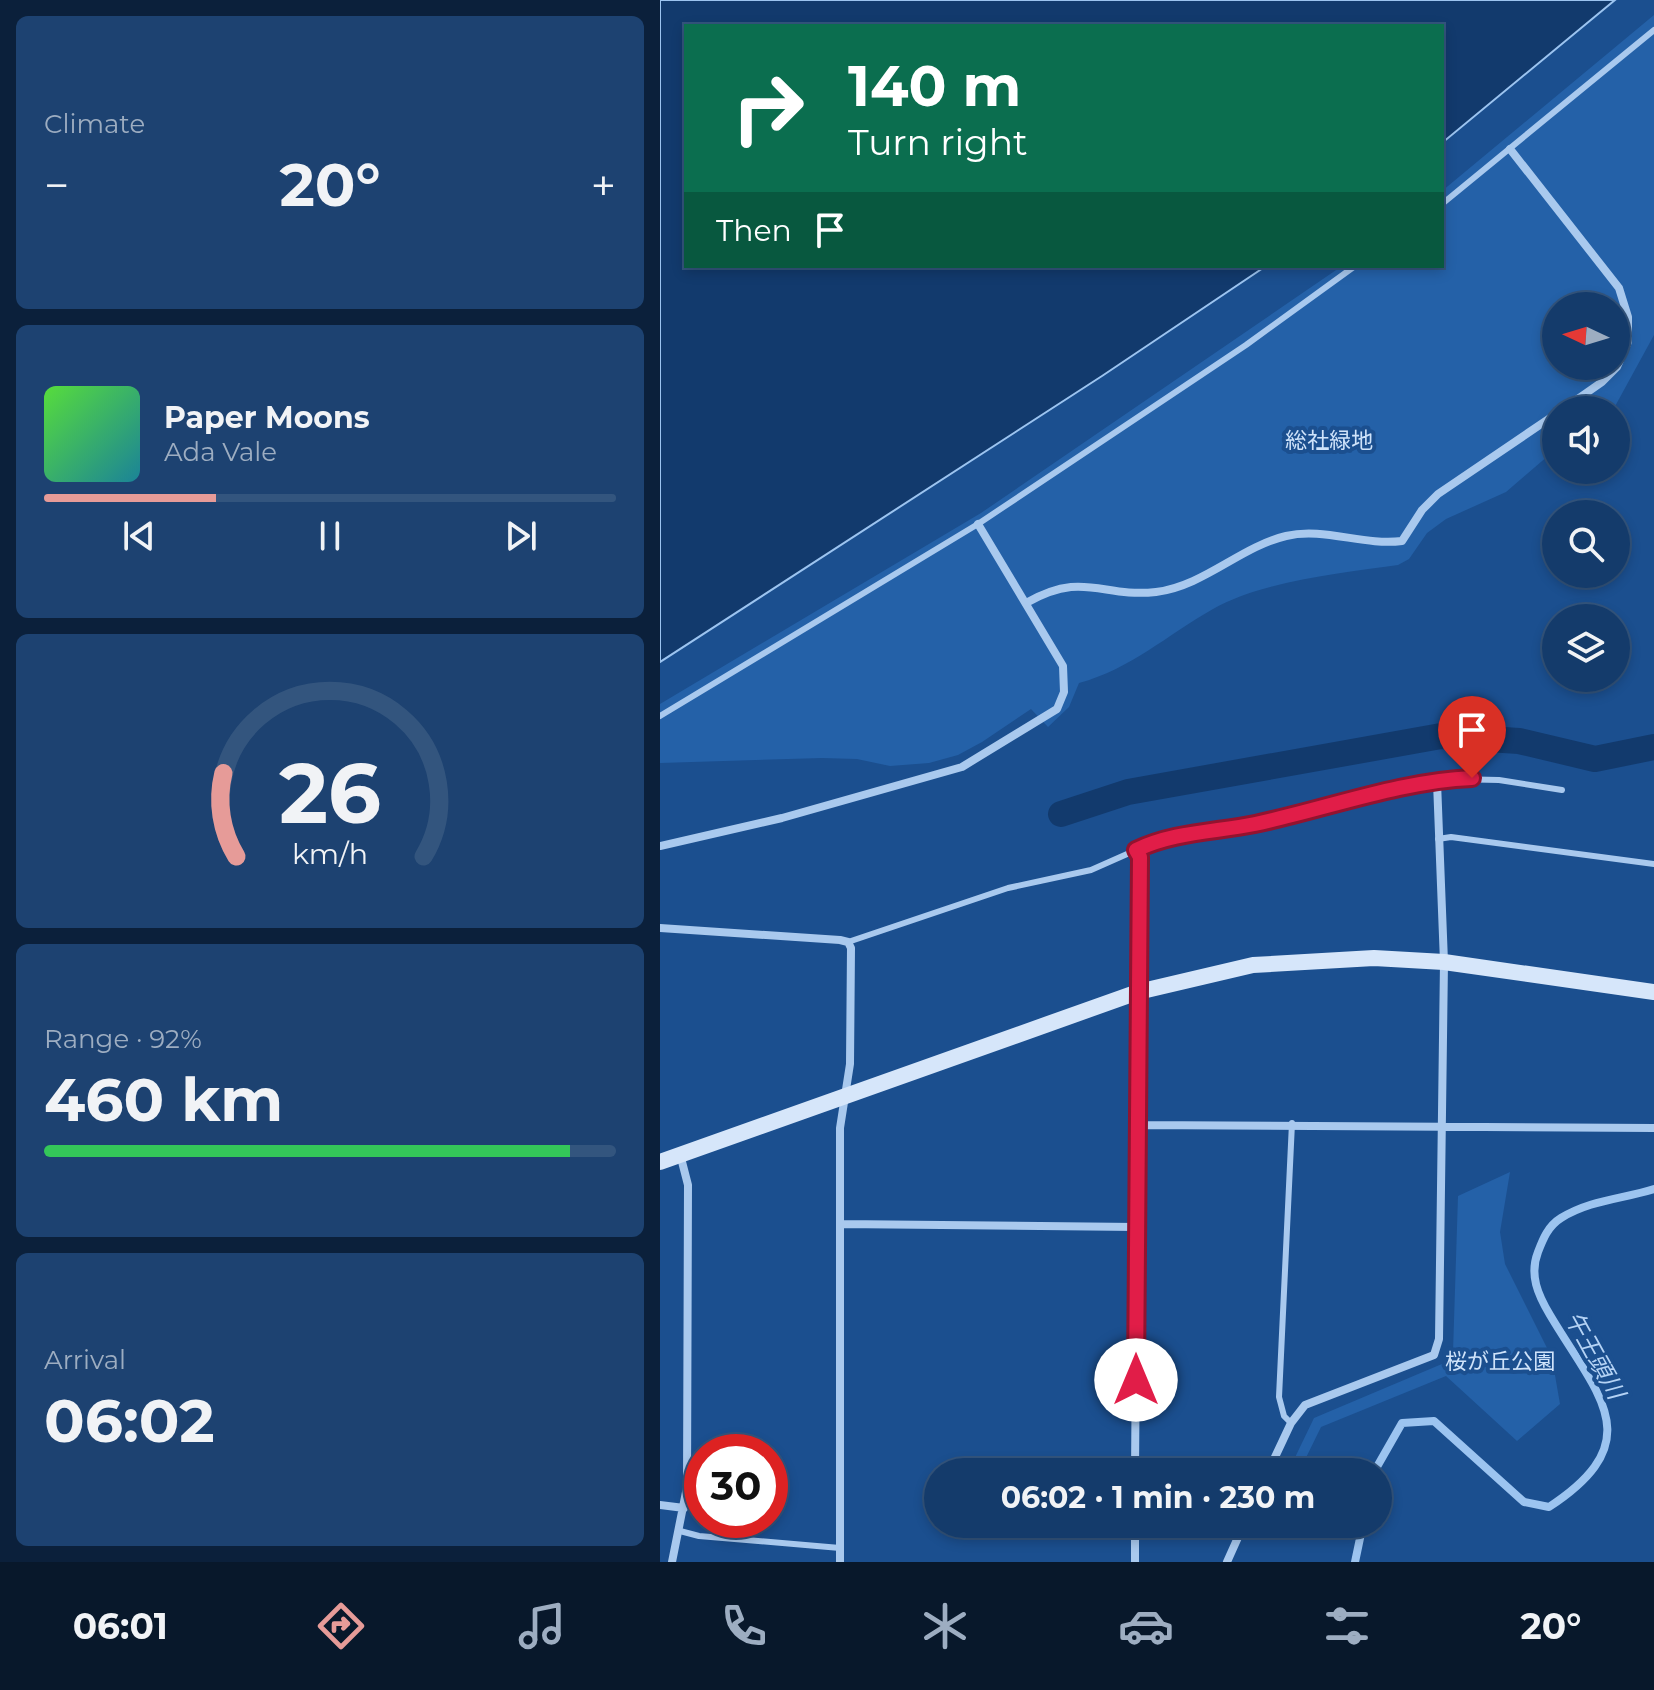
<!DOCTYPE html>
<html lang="en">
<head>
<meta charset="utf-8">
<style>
  :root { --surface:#143b6b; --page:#1d4271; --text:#f1f3f6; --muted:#9dadc1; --line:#33557e; --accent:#e69b98 }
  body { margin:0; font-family:Montserrat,"Noto Sans JP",sans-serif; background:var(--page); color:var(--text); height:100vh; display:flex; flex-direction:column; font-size:30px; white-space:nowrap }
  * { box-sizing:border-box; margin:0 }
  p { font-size:26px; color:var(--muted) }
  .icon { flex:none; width:44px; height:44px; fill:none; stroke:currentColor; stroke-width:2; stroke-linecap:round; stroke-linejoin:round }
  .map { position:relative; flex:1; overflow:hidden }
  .drawer { display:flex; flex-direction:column; gap:16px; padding:16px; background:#0b203b; width:660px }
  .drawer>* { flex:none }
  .top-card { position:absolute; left:24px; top:24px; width:760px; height:244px; border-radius:0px; box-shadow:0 4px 12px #0003,0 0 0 2px var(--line); background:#0b6e4f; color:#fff; overflow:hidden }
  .needle { width:52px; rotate:274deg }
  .controls { position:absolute; left:882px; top:292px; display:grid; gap:16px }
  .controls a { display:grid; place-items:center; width:88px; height:88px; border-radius:50%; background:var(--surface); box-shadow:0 4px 12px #0003,0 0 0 2px var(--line); font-size:40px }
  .speed { position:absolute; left:24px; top:1434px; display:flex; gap:16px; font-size:40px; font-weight:700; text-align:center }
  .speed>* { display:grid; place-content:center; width:104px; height:104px; border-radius:50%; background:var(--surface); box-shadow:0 4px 12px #0003,0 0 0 2px var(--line); line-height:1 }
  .speed .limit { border:12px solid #d22; background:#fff; color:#111 }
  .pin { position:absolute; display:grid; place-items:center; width:68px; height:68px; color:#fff; margin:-82px -34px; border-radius:50% 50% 50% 0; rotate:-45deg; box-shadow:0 0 8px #0007 }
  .pin .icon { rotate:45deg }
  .me { position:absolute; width:88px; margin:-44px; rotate:0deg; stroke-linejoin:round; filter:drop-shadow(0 0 6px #0008) }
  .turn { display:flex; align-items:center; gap:28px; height:168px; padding:0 32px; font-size:36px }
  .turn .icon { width:104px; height:104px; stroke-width:2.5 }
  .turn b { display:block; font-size:56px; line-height:68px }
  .then { display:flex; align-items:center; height:76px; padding:0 32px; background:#0003; gap:16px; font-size:30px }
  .big { font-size:60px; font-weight:700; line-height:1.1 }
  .drawer .tile { flex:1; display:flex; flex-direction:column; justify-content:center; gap:12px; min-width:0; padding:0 28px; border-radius:12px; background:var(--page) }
  .drawer .dial { align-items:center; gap:0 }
  .dial svg { height:208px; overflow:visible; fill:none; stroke:var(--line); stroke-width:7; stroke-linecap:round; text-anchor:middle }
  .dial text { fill:var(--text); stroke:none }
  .song { display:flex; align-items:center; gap:24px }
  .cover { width:96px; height:96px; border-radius:12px; background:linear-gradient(135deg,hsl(110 70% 55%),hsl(190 70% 35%)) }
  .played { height:8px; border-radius:4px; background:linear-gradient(90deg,var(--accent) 30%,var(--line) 30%) }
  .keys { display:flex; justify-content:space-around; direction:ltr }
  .heat { display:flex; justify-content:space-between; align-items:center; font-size:44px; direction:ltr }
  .charge { height:12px; border-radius:6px; background:linear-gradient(90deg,#34c759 92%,var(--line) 0) }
  .trip { position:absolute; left:264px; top:1458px; width:468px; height:80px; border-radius:40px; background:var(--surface); box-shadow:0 4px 12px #0003,0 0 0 2px var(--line); font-weight:700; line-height:80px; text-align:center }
  .tab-bar { display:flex; height:128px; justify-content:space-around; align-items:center; background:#08182b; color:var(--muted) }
  .tab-bar .icon { width:56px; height:56px }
  .tab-bar .active { color:var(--accent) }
  .tab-bar b { font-size:36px; color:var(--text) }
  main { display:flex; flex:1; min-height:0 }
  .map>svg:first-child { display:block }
</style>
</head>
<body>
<main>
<section class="drawer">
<div class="tile"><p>Climate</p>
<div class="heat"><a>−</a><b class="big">20°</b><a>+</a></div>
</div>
<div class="tile">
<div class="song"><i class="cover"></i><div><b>Paper Moons</b><p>Ada Vale</p></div></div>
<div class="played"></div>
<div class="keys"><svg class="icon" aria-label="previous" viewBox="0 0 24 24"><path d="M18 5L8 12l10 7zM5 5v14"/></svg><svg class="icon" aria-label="pause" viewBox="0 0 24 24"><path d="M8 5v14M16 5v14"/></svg><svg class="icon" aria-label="next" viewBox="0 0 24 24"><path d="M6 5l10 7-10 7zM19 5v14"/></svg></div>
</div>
<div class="tile dial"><svg viewBox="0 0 100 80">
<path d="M14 69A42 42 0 1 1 86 69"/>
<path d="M14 69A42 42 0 0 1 9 37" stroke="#e69b98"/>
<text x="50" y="56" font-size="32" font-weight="700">26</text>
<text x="50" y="72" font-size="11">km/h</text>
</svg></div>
<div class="tile"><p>Range · 92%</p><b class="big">460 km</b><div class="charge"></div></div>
<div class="tile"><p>Arrival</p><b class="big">06:02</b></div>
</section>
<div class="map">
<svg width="994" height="1562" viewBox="0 0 994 1562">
  <rect width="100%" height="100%" fill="#1b4f8f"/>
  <path fill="#2461a8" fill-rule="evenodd" d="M994,15V335L953,410H896V449L846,492L786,519L767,533L749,559L738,565C682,573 602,581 553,609C507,635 471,669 419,683L409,707L388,727L371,709L322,742L298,755L269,763L230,766L197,759L162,758L0,763V704L321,513L682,266H782V191ZM896,306H956V366H896Z
    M850,1172L840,1232L845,1264L892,1358L900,1404L857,1441L786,1376L661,1427L639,1472H628L654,1418L789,1361L793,1352L798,1196Z"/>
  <path fill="#123a6d" stroke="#9cc4f0" stroke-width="2" d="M0,0H955L782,143V26H26V266H606L442,376L0,662Z"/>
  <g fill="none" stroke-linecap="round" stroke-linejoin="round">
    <path stroke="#9cc4f0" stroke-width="8" d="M714,1472L742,1423L774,1421L864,1502L889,1507C991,1440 938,1396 890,1315C878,1295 869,1275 878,1252C883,1239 888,1226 901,1218C930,1200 962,1199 994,1189
      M695,1562L703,1524"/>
    <path stroke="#123a6d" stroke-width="26" d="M401,814L468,792L781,736L859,741L935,759L994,747"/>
    <path stroke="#a9c9ee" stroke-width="6" d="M782,204L994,30
      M0,716L318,524L586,345L695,266
      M778,839L791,837L994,864
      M188,942L348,888L431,870L501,839L597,823L793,779L839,780L902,790
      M631,1423L624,1416L619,1397L632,1123
      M20,1531L39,1536L180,1548"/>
    <path stroke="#a9c9ee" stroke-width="8" d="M850,149L959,288L968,317V342L957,367L942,382L902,410
      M366,603C424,570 441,598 496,592C544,586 580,547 626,536C664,527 703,546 742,541L762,510L778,494L896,414
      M0,846L122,818L302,767L397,709L404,692L403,666L318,524
      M0,928L180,940L188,942L191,948L190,1064L180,1128V1562
      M477,1125L994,1128
      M180,1224L476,1227
      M475,1472L480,857L476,850
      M608,1472L631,1423L645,1405L774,1355L779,1339L784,962L777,782
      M0,1505L24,1508
      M12,1562L27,1487L28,1185L20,1154
      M475,1562V1524
      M567,1562L584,1524"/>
    <path stroke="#d6e6fa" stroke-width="16" d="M0,1162L478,992L593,965L714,958L784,962L994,992"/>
  </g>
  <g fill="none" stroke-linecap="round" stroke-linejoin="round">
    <defs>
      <path id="route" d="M476,1380L480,857L476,850C513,832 555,832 595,824C666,809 740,781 812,778"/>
    </defs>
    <use href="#route" stroke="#92132f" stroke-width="20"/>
    <use href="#route" stroke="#e11d48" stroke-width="14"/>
  </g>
  <g text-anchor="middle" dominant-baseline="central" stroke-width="8" stroke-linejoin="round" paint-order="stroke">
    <g font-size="22" fill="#cfe3fa" stroke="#1b4f8f">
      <text x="669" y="440">総社緑地</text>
      <text x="840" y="1361">桜が丘公園</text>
    </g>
    <g font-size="24" font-style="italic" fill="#b5d3f5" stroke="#1b4f8f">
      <text transform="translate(935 1355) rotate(61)">午王頭川</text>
    </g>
  </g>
</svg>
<div class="controls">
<a><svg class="needle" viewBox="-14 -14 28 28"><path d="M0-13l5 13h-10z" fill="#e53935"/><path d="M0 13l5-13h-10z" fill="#9dadc1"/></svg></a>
<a><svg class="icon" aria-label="sound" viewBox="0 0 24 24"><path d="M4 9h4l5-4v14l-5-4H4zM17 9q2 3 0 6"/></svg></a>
<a><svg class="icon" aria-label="search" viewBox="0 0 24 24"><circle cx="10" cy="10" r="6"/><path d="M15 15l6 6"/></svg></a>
<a><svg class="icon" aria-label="layers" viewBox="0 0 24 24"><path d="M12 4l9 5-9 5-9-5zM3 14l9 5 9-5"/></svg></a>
</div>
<div class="speed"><div class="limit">30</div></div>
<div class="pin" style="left:812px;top:778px;background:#d93025"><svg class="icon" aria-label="arrive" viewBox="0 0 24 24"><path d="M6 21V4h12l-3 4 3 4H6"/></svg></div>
<svg class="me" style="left:476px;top:1380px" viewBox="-20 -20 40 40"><circle r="19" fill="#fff"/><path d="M0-13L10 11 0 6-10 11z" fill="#e11d48"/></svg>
<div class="trip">06:02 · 1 min · 230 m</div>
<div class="top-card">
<div class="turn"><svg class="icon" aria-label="right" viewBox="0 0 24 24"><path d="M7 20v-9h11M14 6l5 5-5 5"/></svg><div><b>140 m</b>Turn right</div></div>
<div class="then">Then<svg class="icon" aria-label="arrive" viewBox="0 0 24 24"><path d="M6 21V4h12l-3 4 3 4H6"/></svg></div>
</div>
</div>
</main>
<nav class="tab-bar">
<b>06:01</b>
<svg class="icon active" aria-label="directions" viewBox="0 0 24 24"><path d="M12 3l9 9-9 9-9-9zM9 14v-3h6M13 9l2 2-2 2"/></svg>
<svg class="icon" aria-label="music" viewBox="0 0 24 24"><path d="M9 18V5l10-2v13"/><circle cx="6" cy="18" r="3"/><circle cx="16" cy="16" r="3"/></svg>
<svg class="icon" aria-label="phone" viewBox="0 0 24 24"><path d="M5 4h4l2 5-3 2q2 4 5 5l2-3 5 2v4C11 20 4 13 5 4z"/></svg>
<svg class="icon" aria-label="climate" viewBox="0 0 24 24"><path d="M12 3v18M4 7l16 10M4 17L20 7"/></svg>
<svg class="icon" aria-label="car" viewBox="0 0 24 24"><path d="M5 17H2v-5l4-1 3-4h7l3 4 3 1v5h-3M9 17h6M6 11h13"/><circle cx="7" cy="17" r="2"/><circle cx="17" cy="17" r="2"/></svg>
<svg class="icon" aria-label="filters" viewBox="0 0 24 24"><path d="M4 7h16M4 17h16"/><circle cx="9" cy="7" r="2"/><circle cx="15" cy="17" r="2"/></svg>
<b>20°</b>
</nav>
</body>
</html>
